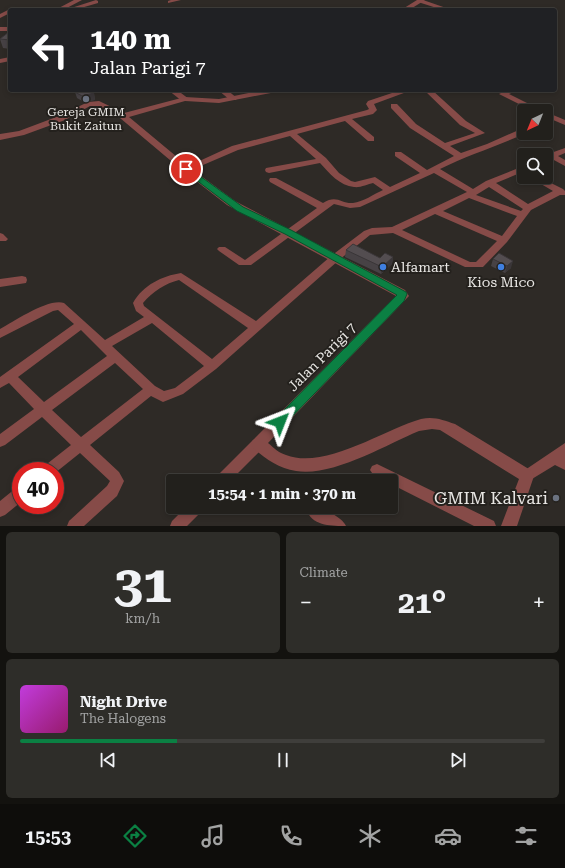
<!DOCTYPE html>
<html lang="en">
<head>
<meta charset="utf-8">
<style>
  :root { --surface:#22201c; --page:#2e2d29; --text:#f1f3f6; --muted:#a2a3a3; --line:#3f3e3b; --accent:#0b8043 }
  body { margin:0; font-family:"Roboto Serif",serif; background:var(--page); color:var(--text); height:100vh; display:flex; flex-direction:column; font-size:15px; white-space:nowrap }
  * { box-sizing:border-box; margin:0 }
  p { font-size:13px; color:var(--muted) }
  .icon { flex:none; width:22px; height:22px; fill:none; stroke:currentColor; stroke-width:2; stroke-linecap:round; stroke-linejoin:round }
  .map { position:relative; height:526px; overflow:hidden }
  .details { display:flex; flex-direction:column; gap:6px; padding:6px; background:#13120f; flex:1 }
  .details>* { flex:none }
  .hud { position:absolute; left:8px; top:8px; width:549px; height:84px; border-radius:4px; box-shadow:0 2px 6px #0003,0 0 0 1px var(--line); background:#202124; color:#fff; overflow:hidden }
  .needle { width:26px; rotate:223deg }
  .controls { position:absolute; left:517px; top:104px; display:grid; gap:8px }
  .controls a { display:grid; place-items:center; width:36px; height:36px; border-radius:4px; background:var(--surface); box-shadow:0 2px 6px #0003,0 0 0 1px var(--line); font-size:20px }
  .speed { position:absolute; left:12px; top:462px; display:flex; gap:8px; font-size:20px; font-weight:700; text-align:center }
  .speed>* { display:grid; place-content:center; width:52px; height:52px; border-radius:50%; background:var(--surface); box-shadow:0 2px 6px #0003,0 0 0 1px var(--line); line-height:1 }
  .speed .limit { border:6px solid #d22; background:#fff; color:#111 }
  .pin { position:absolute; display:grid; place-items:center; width:34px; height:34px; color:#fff; margin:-17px; border:2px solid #fff; border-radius:50%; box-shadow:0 1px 4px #0007 }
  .me { position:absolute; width:44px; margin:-22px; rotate:45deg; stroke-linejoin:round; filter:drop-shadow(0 0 3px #0008) }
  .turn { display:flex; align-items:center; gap:14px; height:84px; padding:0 16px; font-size:18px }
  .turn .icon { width:52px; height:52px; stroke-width:2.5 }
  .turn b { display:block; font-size:28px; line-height:34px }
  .big { font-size:30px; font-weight:700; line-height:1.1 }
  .details .card { flex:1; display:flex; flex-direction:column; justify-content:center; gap:6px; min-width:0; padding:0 14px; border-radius:6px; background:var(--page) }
  .details .dial { align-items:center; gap:0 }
  .dial b { font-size:52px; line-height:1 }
  .song { display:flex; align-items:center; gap:12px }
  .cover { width:48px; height:48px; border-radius:6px; background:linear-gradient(135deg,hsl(290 70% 55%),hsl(320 70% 35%)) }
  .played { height:4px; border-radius:2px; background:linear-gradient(90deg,var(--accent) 30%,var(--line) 30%) }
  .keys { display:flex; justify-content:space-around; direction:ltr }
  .heat { display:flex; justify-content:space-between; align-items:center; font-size:22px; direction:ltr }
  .details .tiles { flex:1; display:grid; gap:6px; grid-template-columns:1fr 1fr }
  .card:last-child { grid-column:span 2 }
  .trip { position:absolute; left:166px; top:474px; width:232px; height:40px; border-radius:4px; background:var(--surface); box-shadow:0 2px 6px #0003,0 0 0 1px var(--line); font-weight:700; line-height:40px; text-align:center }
  .tabs { display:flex; height:64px; justify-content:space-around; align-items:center; background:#0e0d0b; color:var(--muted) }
  .tabs .icon { width:28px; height:28px }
  .tabs .selected { color:var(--accent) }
  .tabs b { font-size:18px; color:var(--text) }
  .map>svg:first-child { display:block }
</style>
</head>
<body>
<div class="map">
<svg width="565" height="526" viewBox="0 0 565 526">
  <rect width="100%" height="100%" fill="#2e2a26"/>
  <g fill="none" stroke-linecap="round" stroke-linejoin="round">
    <path fill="#864b48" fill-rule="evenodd" d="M74,0H82L63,10H55Z
      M96,0L98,1V3L74,10H65Z
      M171,0H181L168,3V1Z
      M418,0H423L452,10H443L418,2Z
      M8,10H12H10V13L0,18V14Z
      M0,27H10V31H0Z
      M10,57V61L0,63V59Z
      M168,90H177L189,99L185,101H182Z
      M218,90H227L237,98L236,100H230Z
      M401,90H412L374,104L377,110L373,114L352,119L374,137V141H368L345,121L297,134L326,158L339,173L351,181L355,182L375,177L390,187L420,173L395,156V152H401L427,170L454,156L410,128L391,108V104H397L416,124L445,143L475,133L460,125L424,90H432L466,121L485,133L450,146L461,153L487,144L521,129H524V133H526C498,146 468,155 440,169L473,189L486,181L521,167L524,168V175L520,173L496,183L528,204L553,191L529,177H539L563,189L565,191V195H560L531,210L507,242L483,267H465L393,233L370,235L339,260L216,369L183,394L163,402L151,396L90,445L119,472L124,481L117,496L84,526H67L69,521L107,486L110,481L80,453L55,473V471H41L43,467L71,445L42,417L5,445L0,447V434L34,409L9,383L0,388V377L74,324L58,310L53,311L0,338V329C15,321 48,298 64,303L105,340L144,317L136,311L133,303C143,285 162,276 181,273L256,321L331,256L364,231L372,228L392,227L467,192L434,173L360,207L350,208L334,204L251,265H239L219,251L217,249L219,247H225L245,260L317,208L270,182L269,180L270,178H276L323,203C337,194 341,204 353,203C363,202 374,194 383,190L373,183C368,184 360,188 354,187C340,186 329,173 320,163L269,173L266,172L265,170L266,168L316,159L290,136L238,150L189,171L186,172L182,169L232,146L367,110L369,109L366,104L368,101ZM489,187L523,209L521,211L476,195ZM469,198L517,216L502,236L443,211ZM435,214L497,241L476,262H470L402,230ZM179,280L248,328L212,359L144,306L143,303C152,292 166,283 179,280ZM152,323L204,366L175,388L164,391L155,386L112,346ZM81,330L107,356L44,402L18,377ZM115,363L143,389L81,437L52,410Z
      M507,90H518L509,94L543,111H533L499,94Z
      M546,112L565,120V125L546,117Z
      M565,148V153L558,156L565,160V166L552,159L546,161V156L548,154Z
      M0,233L3,234L8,239L6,241H0Z
      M22,276L26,277L27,280L26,283L0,287V279Z
      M258,438L263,440L265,444L263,448L230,481H214L216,477L253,440Z
      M565,443V470L555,465L527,482L522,480L520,476L522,472Z
      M377,464L494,521L496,526H474L391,484V481C383,481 374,477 370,470L372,466Z
      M21,487V502L5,515L0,517V501L16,488Z
      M186,507H203L201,512L187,526H170L172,521Z
      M313,507C323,507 343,518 346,526C333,526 314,526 308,513L310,508Z"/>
    <path fill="#864b48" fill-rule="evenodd" d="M417,0H425L409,10H401Z
      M264,90H280L276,92L219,103L185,101L129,117L189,167L235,201L405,290L409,296L268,443C274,448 279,453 286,455C325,470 383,430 421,419C434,416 443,420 455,424L532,471L534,476L517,526H501L519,479L440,430L432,429L419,431C385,445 333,477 296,471C279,469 266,459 253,448L251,444L253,440L396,296L227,205L183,171L120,118L95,106H90L65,120L24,135L0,140V134L19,131L59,116L88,102L99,101L124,113L185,97L219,99Z"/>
  </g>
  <path fill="#474245" d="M10,31V49L3,48L0,39Z
    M75,92L94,93L95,100L84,102L77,98Z
    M346,250L380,258L393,257L392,264L381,274L345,257Z
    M493,259L511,268L505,273L491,266Z"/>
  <path fill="#3a3638" d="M94,93L95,100L84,102L82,96Z
    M393,257L392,264L381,274L382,267Z
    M513,261L511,268L505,273L507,266Z"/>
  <path fill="#534d50" stroke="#3a3638" d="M10,31V40L0,39Z
    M81,90H88L94,93L82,96L75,92Z
    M353,244L380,258L385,253L393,257L382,267L346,250Z
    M499,253L513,261L507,266L493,259Z"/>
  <path fill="#0b8043" stroke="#07532c" d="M186,166L243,207L291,230L406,292L407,294L404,301L284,425L280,426L276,425L274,422L276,418L397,295L285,234L237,211L183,170V167Z"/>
  <g fill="#6b7280" stroke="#24211d" stroke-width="1.5">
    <circle cx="86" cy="99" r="4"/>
    <circle cx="556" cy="498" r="4"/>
  </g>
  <g fill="#3f7fe0" stroke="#24211d" stroke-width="1.5">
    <circle cx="383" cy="267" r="4"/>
    <circle cx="501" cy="267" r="4"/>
  </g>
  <g text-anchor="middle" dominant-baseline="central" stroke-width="4" stroke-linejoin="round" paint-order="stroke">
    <g font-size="12" fill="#e7e5e2" stroke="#24211d">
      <text x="86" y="112">Gereja GMIM<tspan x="86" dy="14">Bukit Zaitun</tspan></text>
    </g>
    <g font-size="14" fill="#e7e5e2" stroke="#24211d" text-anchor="start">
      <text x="391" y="267">Alfamart</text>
      <text x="501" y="282" text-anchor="middle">Kios Mico</text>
    </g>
    <g font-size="14" fill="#e7e5e2" stroke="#24211d">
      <text transform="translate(322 357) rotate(-45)">Jalan Parigi 7</text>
    </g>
    <g font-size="17" fill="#e7e5e2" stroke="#24211d" text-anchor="end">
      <text x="548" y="498">GMIM Kalvari</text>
    </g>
  </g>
</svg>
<div class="controls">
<a><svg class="needle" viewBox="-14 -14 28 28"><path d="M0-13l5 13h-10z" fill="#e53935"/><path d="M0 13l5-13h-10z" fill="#a2a3a3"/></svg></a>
<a><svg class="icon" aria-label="search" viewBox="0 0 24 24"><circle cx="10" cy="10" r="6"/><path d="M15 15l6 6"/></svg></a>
</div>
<div class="speed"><div class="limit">40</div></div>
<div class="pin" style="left:186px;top:169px;background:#d93025"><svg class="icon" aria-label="arrive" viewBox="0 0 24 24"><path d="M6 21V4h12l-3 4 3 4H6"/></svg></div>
<svg class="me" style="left:280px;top:422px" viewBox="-20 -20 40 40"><path d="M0-17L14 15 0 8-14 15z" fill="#0b8043" stroke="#fff" stroke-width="4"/></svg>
<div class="trip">15:54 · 1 min · 370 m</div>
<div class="hud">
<div class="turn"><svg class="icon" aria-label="left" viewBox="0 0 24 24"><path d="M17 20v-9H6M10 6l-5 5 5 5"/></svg><div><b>140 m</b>Jalan Parigi 7</div></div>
</div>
</div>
<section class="details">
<div class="tiles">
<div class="card dial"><b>31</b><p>km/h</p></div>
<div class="card"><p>Climate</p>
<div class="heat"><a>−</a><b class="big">21°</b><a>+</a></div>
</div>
<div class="card">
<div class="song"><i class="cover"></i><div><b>Night Drive</b><p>The Halogens</p></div></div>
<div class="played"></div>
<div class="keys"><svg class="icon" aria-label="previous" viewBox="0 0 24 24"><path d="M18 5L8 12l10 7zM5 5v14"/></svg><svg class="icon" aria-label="pause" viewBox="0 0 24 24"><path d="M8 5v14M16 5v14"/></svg><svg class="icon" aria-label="next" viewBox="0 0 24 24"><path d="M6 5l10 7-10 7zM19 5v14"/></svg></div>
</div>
</div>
</section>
<nav class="tabs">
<b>15:53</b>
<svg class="icon selected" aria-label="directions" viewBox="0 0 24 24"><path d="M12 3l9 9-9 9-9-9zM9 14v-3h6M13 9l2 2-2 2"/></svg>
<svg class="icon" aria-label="music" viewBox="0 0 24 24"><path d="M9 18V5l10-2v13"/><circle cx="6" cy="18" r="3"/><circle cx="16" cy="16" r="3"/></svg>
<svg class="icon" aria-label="phone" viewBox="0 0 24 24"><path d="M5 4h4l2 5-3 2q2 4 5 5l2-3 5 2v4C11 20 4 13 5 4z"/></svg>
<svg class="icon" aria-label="climate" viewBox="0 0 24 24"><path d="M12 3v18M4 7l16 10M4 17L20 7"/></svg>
<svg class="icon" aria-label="car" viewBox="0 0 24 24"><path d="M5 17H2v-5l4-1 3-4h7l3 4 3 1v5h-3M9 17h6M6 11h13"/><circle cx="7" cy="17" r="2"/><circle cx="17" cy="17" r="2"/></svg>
<svg class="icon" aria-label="filters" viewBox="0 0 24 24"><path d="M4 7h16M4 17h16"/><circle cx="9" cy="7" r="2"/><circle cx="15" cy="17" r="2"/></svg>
</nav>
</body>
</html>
